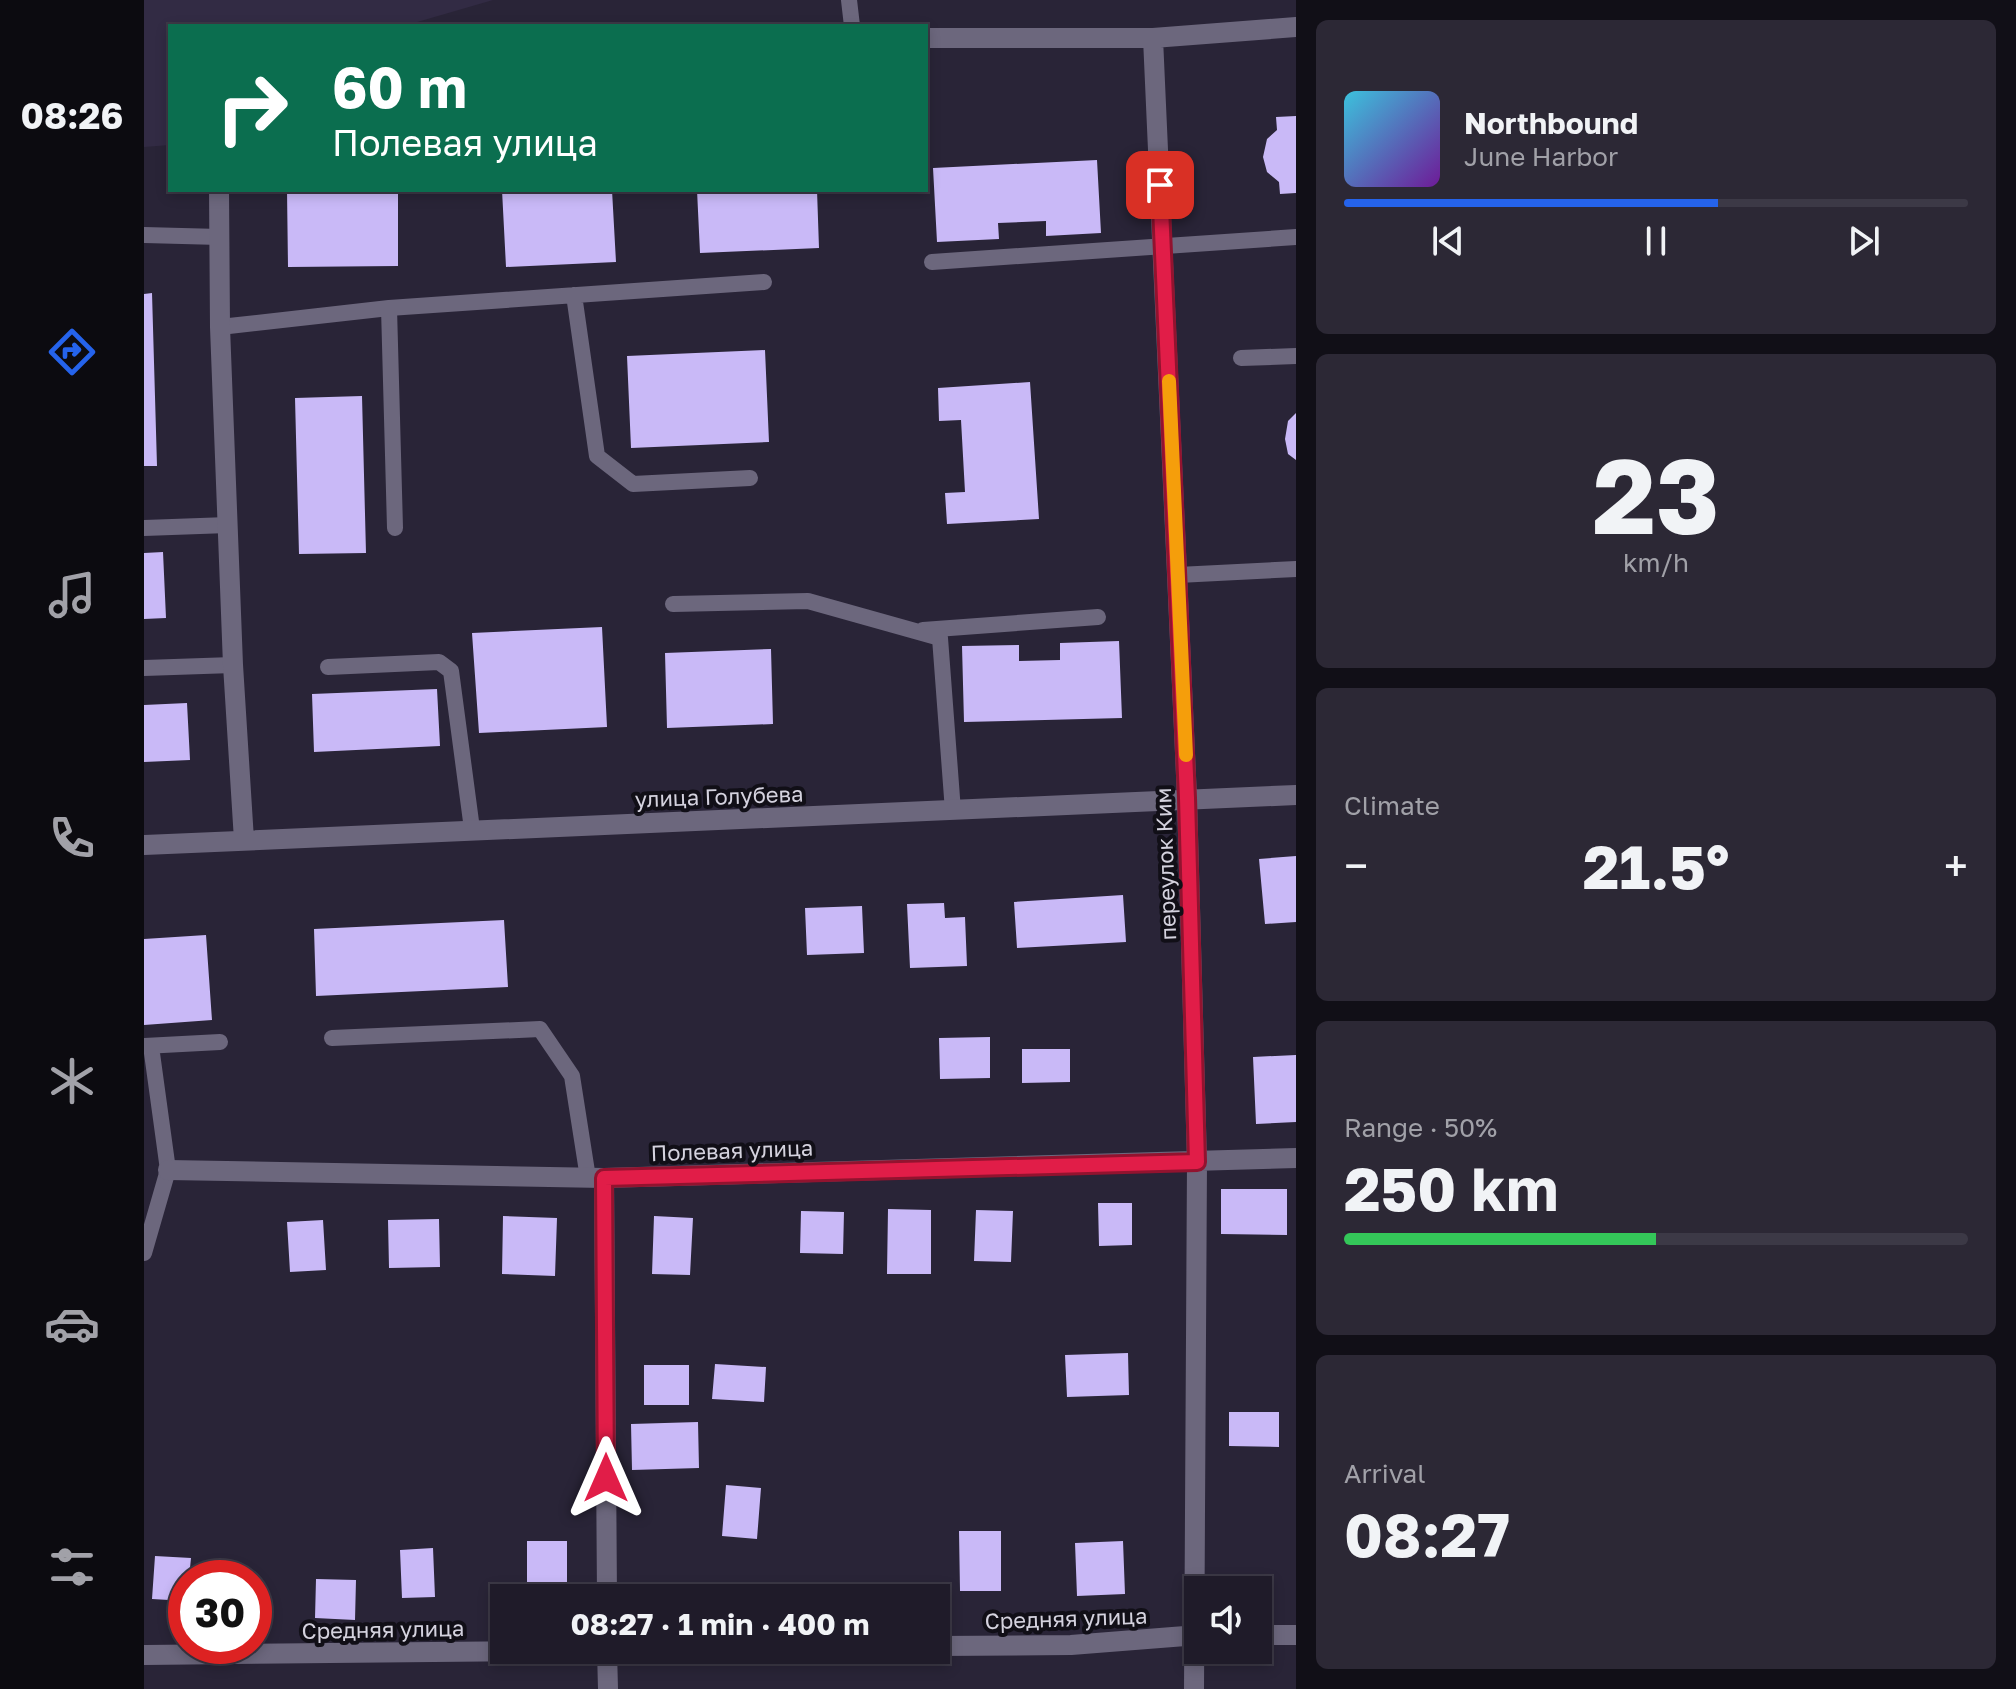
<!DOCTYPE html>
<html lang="en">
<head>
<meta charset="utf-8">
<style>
  :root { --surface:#1f1b29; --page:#2c2835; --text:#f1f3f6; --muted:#a1a1a8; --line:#3c3946; --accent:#2563eb }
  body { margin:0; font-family:"Golos Text",sans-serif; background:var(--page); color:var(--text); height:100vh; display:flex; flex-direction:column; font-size:30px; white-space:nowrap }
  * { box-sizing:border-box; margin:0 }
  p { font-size:26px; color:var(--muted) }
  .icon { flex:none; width:44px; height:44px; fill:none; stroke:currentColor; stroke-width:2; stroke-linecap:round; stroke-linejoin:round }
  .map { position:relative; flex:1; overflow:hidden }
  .sheet { display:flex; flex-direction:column; gap:20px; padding:20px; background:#110f17; width:720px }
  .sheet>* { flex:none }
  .top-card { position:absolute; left:24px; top:24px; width:760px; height:168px; border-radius:0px; box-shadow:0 4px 12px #0003,0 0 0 2px var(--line); background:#0b6e4f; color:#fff; overflow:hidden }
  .fabs { position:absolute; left:1040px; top:1576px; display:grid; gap:16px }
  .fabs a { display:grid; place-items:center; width:88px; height:88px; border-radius:0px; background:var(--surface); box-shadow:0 4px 12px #0003,0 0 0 2px var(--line); font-size:40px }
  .speed { position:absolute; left:24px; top:1560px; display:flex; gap:16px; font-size:40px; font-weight:700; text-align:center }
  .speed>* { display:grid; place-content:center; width:104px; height:104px; border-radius:50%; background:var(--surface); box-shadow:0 4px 12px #0003,0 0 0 2px var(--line); line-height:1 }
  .speed .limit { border:12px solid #d22; background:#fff; color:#111 }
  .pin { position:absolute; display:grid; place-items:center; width:68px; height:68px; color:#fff; margin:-34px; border-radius:16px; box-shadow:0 4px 12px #0006 }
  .me { position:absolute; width:88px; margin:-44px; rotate:0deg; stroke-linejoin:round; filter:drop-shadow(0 0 6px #0008) }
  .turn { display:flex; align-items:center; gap:28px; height:168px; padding:0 32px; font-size:36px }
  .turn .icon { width:104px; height:104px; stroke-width:2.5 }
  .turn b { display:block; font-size:56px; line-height:68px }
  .big { font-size:60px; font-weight:700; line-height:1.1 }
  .sheet .card { flex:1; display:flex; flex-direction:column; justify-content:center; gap:12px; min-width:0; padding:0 28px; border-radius:12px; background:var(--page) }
  .sheet .dial { align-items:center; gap:0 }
  .dial b { font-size:104px; line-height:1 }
  .song { display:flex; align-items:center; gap:24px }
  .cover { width:96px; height:96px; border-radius:12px; background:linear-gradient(135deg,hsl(190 70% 55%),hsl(280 70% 35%)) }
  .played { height:8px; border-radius:4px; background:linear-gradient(90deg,var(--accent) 60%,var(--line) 60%) }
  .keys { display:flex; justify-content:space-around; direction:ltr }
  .heat { display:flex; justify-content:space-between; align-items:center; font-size:44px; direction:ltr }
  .charge { height:12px; border-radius:6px; background:linear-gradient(90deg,#34c759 50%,var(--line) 0) }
  .trip { position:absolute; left:346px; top:1584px; width:460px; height:80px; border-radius:0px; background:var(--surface); box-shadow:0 4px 12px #0003,0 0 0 2px var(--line); font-weight:700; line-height:80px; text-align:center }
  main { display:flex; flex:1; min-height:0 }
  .tab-bar { display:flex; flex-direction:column; width:144px; justify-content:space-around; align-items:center; background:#0c0b10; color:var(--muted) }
  .tab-bar .icon { width:56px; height:56px }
  .tab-bar .current { color:var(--accent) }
  .tab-bar b { font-size:36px; color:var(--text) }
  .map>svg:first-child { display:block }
</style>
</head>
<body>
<main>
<nav class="tab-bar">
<b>08:26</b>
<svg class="icon current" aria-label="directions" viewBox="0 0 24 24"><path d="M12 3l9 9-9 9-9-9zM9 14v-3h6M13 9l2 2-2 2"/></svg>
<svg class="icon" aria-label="music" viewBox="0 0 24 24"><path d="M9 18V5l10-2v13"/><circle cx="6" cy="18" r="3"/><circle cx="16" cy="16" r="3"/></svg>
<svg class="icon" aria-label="phone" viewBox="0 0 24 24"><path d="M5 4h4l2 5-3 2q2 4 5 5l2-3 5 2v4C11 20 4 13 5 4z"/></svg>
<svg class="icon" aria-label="climate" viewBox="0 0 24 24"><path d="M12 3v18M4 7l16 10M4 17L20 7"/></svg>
<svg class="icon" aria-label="car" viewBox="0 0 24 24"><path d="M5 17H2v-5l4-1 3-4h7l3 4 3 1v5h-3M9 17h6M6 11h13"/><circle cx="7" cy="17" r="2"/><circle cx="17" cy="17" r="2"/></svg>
<svg class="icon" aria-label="filters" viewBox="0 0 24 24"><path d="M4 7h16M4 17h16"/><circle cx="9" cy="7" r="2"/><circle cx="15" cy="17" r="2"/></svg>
</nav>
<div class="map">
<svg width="1152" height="1689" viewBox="0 0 1152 1689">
  <rect width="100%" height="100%" fill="#292437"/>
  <path fill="#322b44" d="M0,0H349L263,25L26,26V145L0,147Z"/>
  <path fill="#c9b9f7" d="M1152,116V193L1136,194L1135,182L1123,172L1119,157L1123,139L1133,130L1132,117Z
    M953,160L957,233L902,236V221L854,223L855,239L793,242L789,168Z
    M143,190H254V266L144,267Z
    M358,190H468L472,262L362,267Z
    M553,190H673L675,248L556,253Z
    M8,293L13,466H0V294Z
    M621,350L625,442L487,448L483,356Z
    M886,382L895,519L803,524L801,493L821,492L817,420L795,421L794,388Z
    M218,396L222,553L155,554L151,398Z
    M1152,413V460L1144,454L1141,439L1144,421Z
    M19,552L22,618L0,619V553Z
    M458,627L463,727L335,733L328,633Z
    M975,641L978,718L820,722L818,646L875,645V661L916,660V643Z
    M627,649L629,724L523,728L521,653Z
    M293,689L296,746L170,752L168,694Z
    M43,703L46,760L0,762V705Z
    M1152,856V922L1121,924L1115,859Z
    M979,895L982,942L873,948L870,902Z
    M800,903L801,918L821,917L823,966L766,968L763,904Z
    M718,906L720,953L663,955L661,908Z
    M360,920L364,987L172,996L170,929Z
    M62,935L68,1020L0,1025V939Z
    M846,1037V1078L796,1079L795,1038Z
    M878,1049H926V1082L878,1083Z
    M1152,1055V1122L1112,1124L1109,1057Z
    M1077,1189H1143V1235L1077,1234Z
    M954,1203H988V1245L955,1246Z
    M744,1209L787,1210V1274H743Z
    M832,1210L869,1211L867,1262L830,1261Z
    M657,1211L700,1212L699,1254L656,1253Z
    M359,1216L413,1218L411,1276L358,1274Z
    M510,1216L549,1218L546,1275L508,1274Z
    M295,1219L296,1267L245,1268L244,1220Z
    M179,1220L182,1270L146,1272L143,1222Z
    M984,1353L985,1395L923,1397L921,1355Z
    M571,1364L622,1367L620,1402L568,1399Z
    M500,1365H545V1405H500Z
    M1085,1412H1135V1447L1085,1446Z
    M554,1422L555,1468L488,1470L487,1424Z
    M582,1485L617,1488L613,1539L578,1536Z
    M815,1531H857V1591H816Z
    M383,1541H423V1596H383Z
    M979,1541L981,1594L933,1596L931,1543Z
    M289,1548L291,1597L258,1598L256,1550Z
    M11,1556L47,1558L45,1578H42V1601L8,1599Z
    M172,1579L212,1580L211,1620L171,1618Z"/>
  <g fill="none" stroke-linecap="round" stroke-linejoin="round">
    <path stroke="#6c677d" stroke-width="16" d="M705,0L708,26
      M0,235L76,237
      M788,262L1152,237
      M430,295L453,456L489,484L606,478
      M245,308L251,528
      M76,327L245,308L620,282
      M1097,358L1152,356
      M0,528L84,525
      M1034,575L1152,569
      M529,604L664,601L796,638L809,811
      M779,630L954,617
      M184,667L295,662L307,671L328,829
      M0,668L89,665
      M188,1038L396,1029L428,1076L444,1178
      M0,1046L76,1042
      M0,1253L24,1170L7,1046"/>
    <path stroke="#6c677d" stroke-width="20" d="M782,38H1009L1152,27
      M1009,38L1043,798L1053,1162L1050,1689
      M75,190L76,327L89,665L100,840
      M0,845L1152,795
      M24,1170L460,1178L1152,1158
      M460,1178L463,1598
      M1114,1635H1152
      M792,1646L927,1645L1054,1635
      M463,1650L464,1689
      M1,1655L478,1650"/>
  </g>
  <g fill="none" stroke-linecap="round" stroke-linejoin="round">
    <defs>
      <path id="route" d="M462,1478L460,1178L1053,1162L1043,798L1016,185"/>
    </defs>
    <use href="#route" stroke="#92132f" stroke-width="20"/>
    <use href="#route" stroke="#e11d48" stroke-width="14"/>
    <path stroke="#f59e0b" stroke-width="14" d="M1025,381L1042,755"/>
  </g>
  <g text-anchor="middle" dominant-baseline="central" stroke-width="8" stroke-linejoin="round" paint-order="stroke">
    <g font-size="22" fill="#d4d2de" stroke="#110f17">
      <text transform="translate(575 796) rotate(-2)">улица Голубева</text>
      <text transform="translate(1021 864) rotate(-92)">переулок Ким</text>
      <text transform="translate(588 1150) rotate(-2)">Полевая улица</text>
      <text transform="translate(922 1618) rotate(-2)">Средняя улица</text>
      <text transform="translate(239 1629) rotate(-1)">Средняя улица</text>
    </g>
  </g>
</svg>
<div class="fabs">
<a><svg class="icon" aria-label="sound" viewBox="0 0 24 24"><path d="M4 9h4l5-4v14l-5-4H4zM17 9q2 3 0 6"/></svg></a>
</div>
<div class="speed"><div class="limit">30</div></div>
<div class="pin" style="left:1016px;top:185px;background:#d93025"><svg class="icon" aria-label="arrive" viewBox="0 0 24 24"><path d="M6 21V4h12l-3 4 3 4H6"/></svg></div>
<svg class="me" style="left:462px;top:1478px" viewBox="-20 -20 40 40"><path d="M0-17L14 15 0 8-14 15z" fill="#e11d48" stroke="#fff" stroke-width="4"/></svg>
<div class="trip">08:27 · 1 min · 400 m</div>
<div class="top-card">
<div class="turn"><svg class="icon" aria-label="right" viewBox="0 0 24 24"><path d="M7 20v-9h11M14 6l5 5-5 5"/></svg><div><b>60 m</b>Полевая улица</div></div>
</div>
</div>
<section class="sheet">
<div class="card">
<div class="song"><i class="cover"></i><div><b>Northbound</b><p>June Harbor</p></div></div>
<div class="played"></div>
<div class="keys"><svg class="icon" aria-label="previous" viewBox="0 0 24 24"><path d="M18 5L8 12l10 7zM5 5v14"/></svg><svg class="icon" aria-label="pause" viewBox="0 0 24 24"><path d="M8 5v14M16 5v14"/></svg><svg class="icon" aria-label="next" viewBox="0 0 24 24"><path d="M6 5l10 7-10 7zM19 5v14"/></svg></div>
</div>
<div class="card dial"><b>23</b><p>km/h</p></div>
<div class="card"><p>Climate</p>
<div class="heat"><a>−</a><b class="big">21.5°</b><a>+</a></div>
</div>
<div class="card"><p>Range · 50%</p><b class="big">250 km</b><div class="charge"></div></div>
<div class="card"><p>Arrival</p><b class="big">08:27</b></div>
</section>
</main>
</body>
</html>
